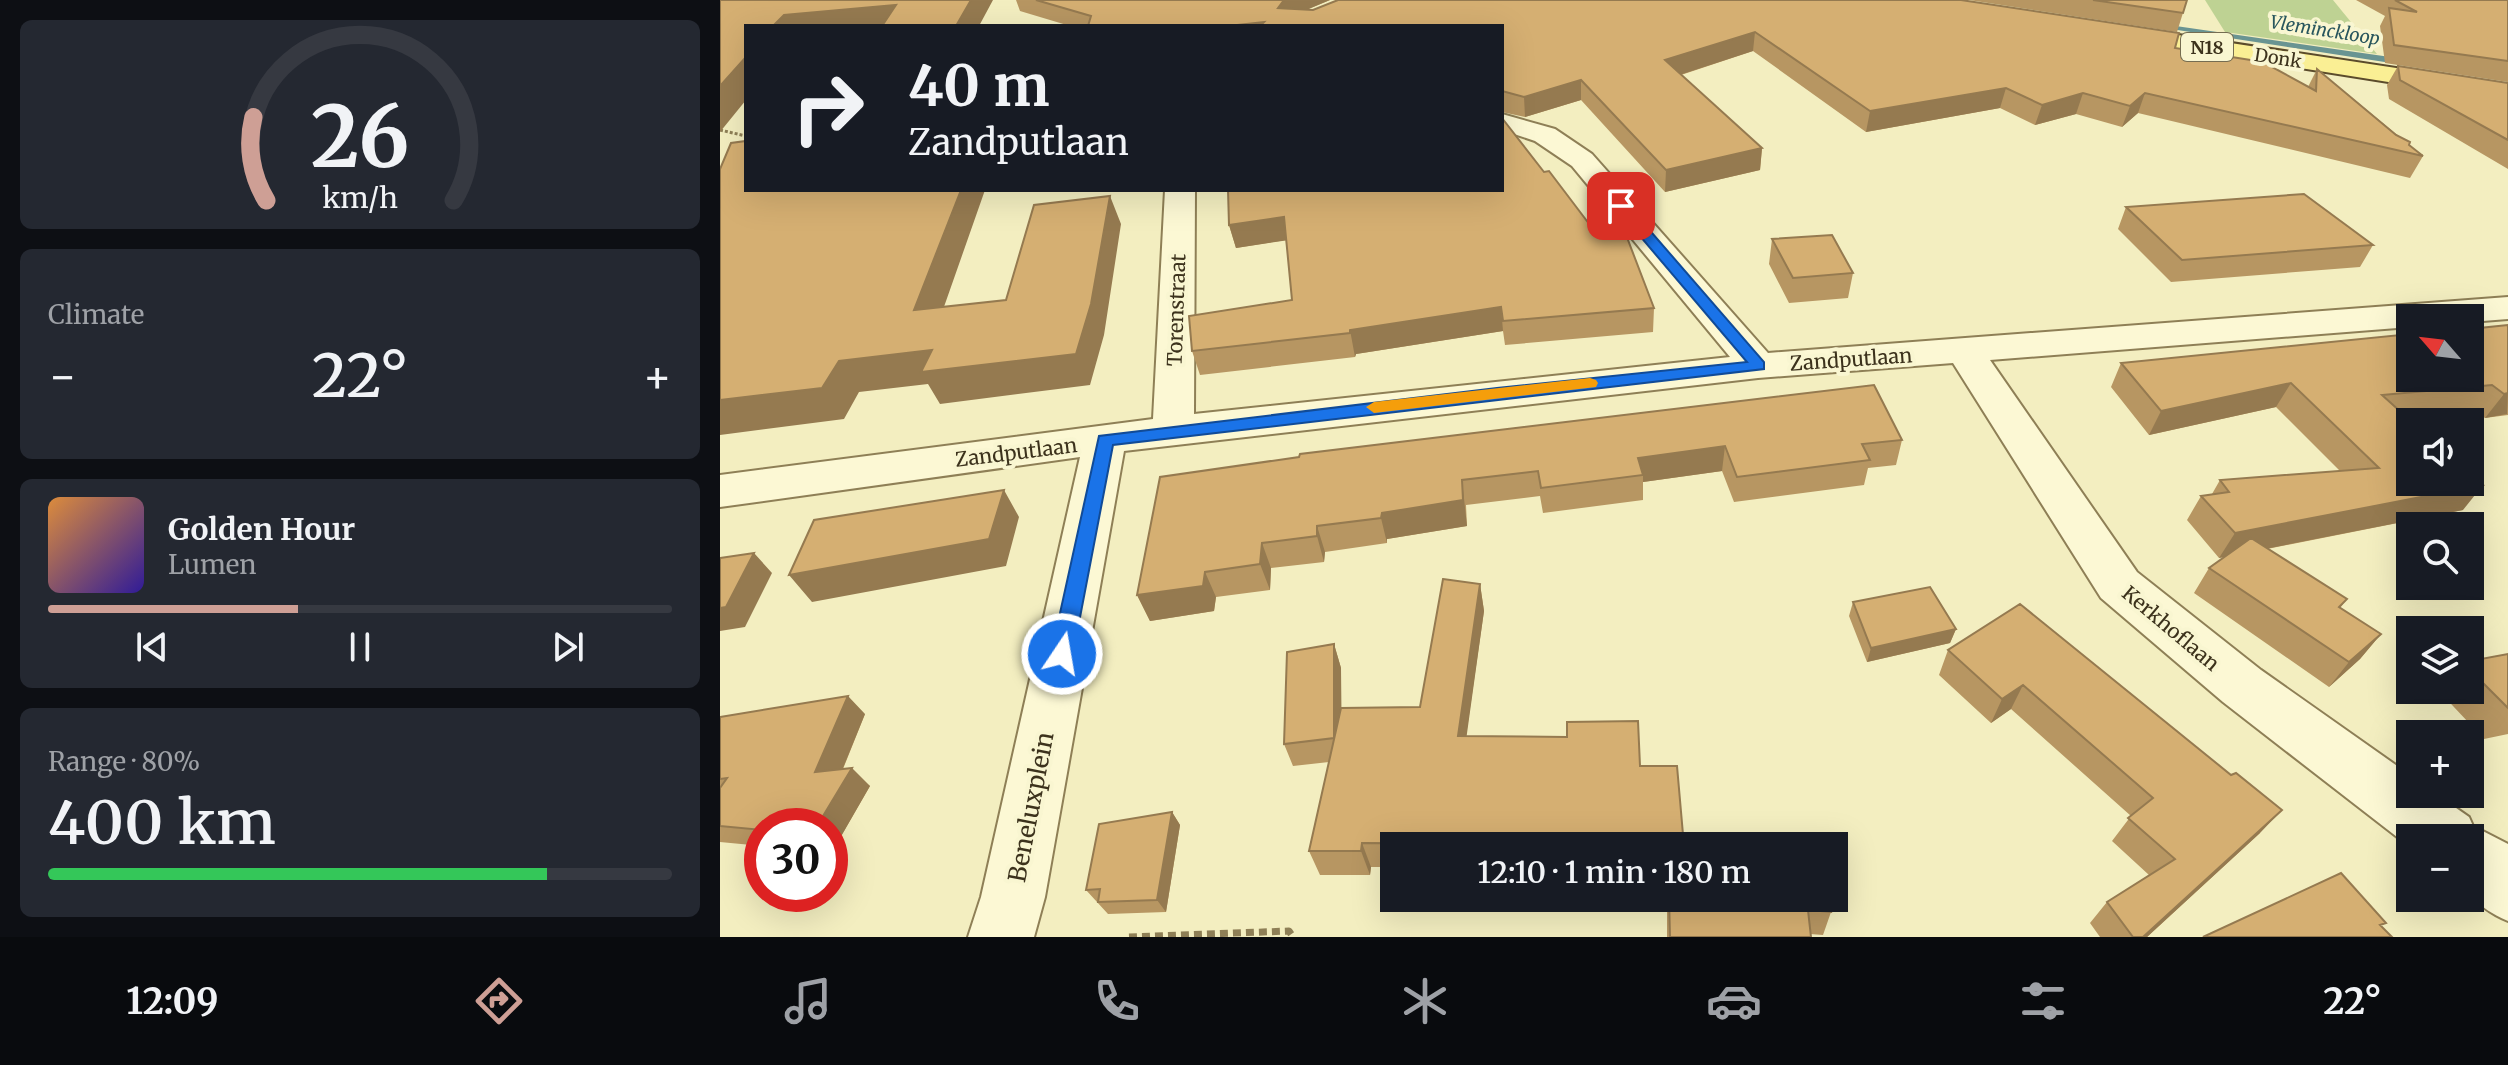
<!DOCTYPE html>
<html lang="en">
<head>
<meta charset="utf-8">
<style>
  :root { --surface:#171b24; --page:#242831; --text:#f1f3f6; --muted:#9ea1a6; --line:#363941; --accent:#ce9f95 }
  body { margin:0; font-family:Merriweather,serif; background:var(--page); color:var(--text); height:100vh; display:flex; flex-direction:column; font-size:30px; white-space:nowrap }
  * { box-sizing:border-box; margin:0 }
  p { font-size:26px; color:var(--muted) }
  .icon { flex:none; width:44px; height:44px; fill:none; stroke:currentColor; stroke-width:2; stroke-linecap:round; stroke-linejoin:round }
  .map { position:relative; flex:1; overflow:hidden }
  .drawer { display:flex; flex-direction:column; gap:20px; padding:20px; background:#0d0f14; width:720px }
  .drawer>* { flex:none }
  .guide { position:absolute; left:24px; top:24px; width:760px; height:168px; border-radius:0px; box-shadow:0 8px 32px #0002; background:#171b24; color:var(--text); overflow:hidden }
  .needle { width:52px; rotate:298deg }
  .tools { position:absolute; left:1676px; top:304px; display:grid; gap:16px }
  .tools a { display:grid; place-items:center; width:88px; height:88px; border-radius:0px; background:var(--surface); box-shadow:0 8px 32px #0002; font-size:40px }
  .speed { position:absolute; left:24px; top:808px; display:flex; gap:16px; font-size:40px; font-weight:700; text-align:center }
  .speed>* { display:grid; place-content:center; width:104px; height:104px; border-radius:50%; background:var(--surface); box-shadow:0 8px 32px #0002; line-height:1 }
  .speed .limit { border:12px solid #d22; background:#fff; color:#111 }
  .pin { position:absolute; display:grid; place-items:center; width:68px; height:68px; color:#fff; margin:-34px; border-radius:16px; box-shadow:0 4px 12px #0006 }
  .me { position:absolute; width:88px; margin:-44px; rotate:12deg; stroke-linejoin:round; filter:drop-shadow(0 0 6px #0008) }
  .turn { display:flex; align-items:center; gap:28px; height:168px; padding:0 32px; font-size:36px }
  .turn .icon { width:104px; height:104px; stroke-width:2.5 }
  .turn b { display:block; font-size:56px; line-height:68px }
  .big { font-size:60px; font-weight:600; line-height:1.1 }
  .drawer .tile { flex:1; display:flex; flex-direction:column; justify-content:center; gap:12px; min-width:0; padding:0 28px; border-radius:12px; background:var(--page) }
  .drawer .dial { align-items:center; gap:0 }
  .dial svg { height:208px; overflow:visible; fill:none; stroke:var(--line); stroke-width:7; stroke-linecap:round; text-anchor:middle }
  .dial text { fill:var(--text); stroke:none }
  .song { display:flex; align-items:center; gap:24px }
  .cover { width:96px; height:96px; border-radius:12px; background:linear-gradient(135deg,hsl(30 70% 55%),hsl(250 70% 35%)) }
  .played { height:8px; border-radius:4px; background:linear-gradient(90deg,var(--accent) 40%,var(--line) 40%) }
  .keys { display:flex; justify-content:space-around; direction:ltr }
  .heat { display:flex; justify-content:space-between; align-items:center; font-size:44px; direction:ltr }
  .charge { height:12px; border-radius:6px; background:linear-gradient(90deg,#34c759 80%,var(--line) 0) }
  .trip { position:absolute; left:660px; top:832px; width:468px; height:80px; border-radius:0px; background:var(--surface); box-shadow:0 8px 32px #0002; font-weight:600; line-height:80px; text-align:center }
  .dock { display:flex; height:128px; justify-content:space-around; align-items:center; background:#090b0e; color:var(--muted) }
  .dock .icon { width:56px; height:56px }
  .dock .selected { color:var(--accent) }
  .dock b { font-size:36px; color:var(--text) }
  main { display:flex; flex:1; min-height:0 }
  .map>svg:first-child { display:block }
</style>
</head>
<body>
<main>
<section class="drawer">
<div class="tile dial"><svg viewBox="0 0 100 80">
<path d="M14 69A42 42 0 1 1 86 69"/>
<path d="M14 69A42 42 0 0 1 9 37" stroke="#ce9f95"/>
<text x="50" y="56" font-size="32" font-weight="700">26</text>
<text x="50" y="72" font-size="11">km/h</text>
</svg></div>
<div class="tile"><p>Climate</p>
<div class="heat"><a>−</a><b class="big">22°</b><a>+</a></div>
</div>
<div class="tile">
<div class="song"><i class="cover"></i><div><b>Golden Hour</b><p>Lumen</p></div></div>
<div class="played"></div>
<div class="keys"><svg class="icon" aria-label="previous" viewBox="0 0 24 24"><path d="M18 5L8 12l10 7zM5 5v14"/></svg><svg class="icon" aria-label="pause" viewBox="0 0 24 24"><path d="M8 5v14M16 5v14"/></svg><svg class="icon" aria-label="next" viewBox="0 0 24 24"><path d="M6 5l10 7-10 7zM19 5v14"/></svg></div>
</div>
<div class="tile"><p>Range · 80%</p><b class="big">400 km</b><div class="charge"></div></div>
</section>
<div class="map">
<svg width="1788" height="937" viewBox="0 0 1788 937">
  <rect width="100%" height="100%" fill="#f3eec0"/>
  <path fill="#bed293" d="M1485,0H1613L1657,54L1505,32Z"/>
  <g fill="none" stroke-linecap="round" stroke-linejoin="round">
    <path fill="#699492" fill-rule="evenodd" d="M1435,23L1684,59L1688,62L1684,65L1438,27H1435Z"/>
    <defs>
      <path id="street" d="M782,114L835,129L872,154L1048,353L1788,297V319L1750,322V318H1690V327L1270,360L1417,572L1541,670L1690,775V794H1716L1749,817L1753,826L1788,844V921C1741,901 1750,883 1750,838H1690V847L1503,702L1381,598L1233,363L1038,378L404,451L325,897L314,937H248L261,897L360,457L0,507V475L433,419L445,190H475L474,414L1010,357L852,166L815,141L782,130Z"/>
      <path id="primary" d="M1399,26L1788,85V101L1391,38L1387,33L1391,28Z"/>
    </defs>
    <use href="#street" stroke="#8e7f56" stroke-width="4"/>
    <use href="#primary" stroke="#5b4b2b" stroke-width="4"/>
    <path stroke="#8e7f56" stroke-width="3" stroke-dasharray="3 2" stroke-linecap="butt" d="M0,130L26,136"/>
    <path stroke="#8e7f56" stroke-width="7" stroke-dasharray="8 5" stroke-linecap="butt" d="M409,937L569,931L573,937"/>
    <use href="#street" fill="#fcf8d4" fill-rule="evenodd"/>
    <use href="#primary" fill="#faef94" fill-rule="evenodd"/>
  </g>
  <path fill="#b79662" d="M296,0H610L586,10L1455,48L1588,87L1597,69L1703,156L1690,178L1418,113L1402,127L1356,114L1315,125L1280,108L1146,132L1033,51L961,75L1042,148L1040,170L945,192L861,100L805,117L782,112V26H350L300,11Z
    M1249,0H1467L1457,32Z
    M1636,0H1788V82L1665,63L1660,26L1665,16Z
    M1678,66L1788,83V169L1669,99L1667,85Z
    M1406,207L1653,245L1640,267L1451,282L1398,229Z
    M509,225L934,308L933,332L785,345L783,331L636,354L635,357L480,375L472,351L572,300L566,240L516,248Z
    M1052,239L1133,273L1128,298L1069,303L1049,264Z
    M1788,325V415L1765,418L1753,409L1685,416L1743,510L1547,549L1627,599L1620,608L1661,634L1640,659L1609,687L1474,593L1489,568L1504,557L1499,558L1467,520L1481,496L1492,494L1500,480L1620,471L1556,407L1429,435L1391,387L1401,363Z
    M1182,440L1176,465L1148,468L1144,485L1014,502L1002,471L923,482V500L823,513L820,496L746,505L747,526L667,539V543L605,552L604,562L551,568L550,590L496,597L494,611L430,621L417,595L579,457Z
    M760,584L764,611L746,736L920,766L964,846H674V867H651L650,875H600L589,851L609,762L573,766L564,744L614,644L621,668V708L700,707Z
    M1133,602L1236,629L1230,643L1147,662L1129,616Z
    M1300,604L1540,833L1427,937H1380L1370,923L1387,902L1429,875L1392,841L1411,816L1291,709L1271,723L1219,675L1228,650Z
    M1788,654V734L1764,739L1718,690H1750V661Z
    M145,714L123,769L150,786L112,852H110V826H42V846L0,842V717Z
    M452,812L460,825L446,912L388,914L366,890Z
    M947,898H1108L1111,912L1103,935L1090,934L1091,937H947Z"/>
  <path fill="#957a50" d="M251,0H273L259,26H236Z
    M563,0H610L567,18L558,8Z
    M176,5L186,26H53L64,15Z
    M544,22L545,26H508Z
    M1035,32L1033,51L944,80L945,60Z
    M26,57V100L0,132V86Z
    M861,80V100L805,117L804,97Z
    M1286,88L1280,108L1146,132L1150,111Z
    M1363,93L1356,114L1315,125L1322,105Z
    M1425,93L1418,113L1402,127L1410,106Z
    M1042,148L1040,170L945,192L946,170Z
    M241,190H265L212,341L194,310Z
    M390,196L401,224L384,335L370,385L220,404L208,384L139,392L124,419L0,435V400L119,361L212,350L224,370Z
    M564,217L569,240L516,248L509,225Z
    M781,307L783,331L636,354L635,357L630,330Z
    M1571,383L1556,407L1429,435L1441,411Z
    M1788,393L1787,414L1765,418L1784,394Z
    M1005,446L1002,471L923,482V475L918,458Z
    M742,480L747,526L667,539V543L661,518L662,513Z
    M1763,485L1743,510L1499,558L1515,533Z
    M284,490L299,517L286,566L92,602L69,575Z
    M597,526L605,552L604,562L597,536Z
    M542,543L551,568L550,590L540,564Z
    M34,553L52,573L25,627L0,631V608Z
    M485,572L496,597L494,611L430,621L417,595Z
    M760,584L764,611L743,762L738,736Z
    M1236,629L1230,643L1147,662L1151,648Z
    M1661,634L1640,659L1609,687L1629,662Z
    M614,644L621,668L622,761L614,738Z
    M1303,685L1291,709L1271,723L1282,699Z
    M128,696L145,714L114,790L95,772Z
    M132,768L150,786L112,852L110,850V826H97Z
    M1562,810L1540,833L1427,937H1423Z
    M452,812L460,825L446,912L437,900Z
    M642,843L651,867L650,875L641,851Z"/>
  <path fill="#d5af72" stroke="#957a50" stroke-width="2" d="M0,0H251L236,26H162L176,5L64,15L53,26H26V57L0,86Z
    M316,0H564L558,8L593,10L618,0H1241L1459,33L1455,48L1543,62L1596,91L1597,69L1676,135L1690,142L1689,145L1703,156L1425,93L1410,106L1363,93L1322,105L1286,88L1150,111L1035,32L945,60L1042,148L946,170L861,80L804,97L782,91V26H540L544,22L508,26H368L371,16Z
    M1373,0H1467L1463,13Z
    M1675,0H1788V61L1674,45L1669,8L1697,12Z
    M1678,66L1788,83V140L1680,80Z
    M782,118L824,172L829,171L873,229L903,227L934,308L783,321L781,307L630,330V333L472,351L469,316L572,300L564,217L509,225L508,190H782Z
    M26,141V190H241L194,310L286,300L314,205L390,196L371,304L356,354L201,372L212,350L119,361L102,388L0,400V169L11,143Z
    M1584,194L1653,245L1462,260L1406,207Z
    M1112,235L1133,273L1073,278L1052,239Z
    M1788,325V393L1784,394L1772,385L1662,395L1692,422H1690V482H1750V473L1763,485L1515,533L1481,496L1509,492L1500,480L1659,468L1571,383L1441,411L1401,363L1690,334V378H1750V329Z
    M1154,385L1182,440L1142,444L1150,460L1017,477L1005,446L918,458L923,475L821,488L818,471L742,480L743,500L662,513L661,518L597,526V536L542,543L540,564L485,572L483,586L417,595L440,477L579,457L580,454Z
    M284,490L269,539L69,575L94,520Z
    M1531,538L1627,599L1619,607L1661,634L1629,662L1489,568Z
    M34,553L6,607L0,608V558Z
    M723,579L760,584L738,736L847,737V722L918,721L920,766H957L964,846H869V844L642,843L641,851H589L621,708L700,707Z
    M1210,587L1236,629L1151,648L1133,602Z
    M1300,604L1511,775L1516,773L1562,810L1423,937H1413L1387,902L1455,859L1408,818L1433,798L1303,685L1282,699L1228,650Z
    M614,644V738L564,744L567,652Z
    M1788,654V708L1750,670V661Z
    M128,696L95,772L132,768L97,826H42V830L0,826V788L7,778L0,779V717Z
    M452,812L437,900L378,902L380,889L366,890L379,824Z
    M1621,873L1666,923L1660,925L1672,937H1483Z
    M949,898H1108L1111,912L1088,910L1091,937H950Z"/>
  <path fill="#1a73e8" stroke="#114b97" stroke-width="2" d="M901,202L906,203L1044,362V369L393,445L353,654L350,660L342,663L334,660L331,654L379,436L777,388L1027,362L897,209V203Z"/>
  <path fill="#f59e0b" d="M870,378L876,380L878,383L876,387L654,413L646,407L654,402Z"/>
  <g text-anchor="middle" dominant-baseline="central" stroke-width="8" stroke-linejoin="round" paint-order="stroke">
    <g font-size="18" font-style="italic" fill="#29565d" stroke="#f9f6d1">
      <text transform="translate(1605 30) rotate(9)">Vleminckloop</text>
    </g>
    <rect fill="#f9f6d1" stroke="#756d52" stroke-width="2" x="1461" y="33" width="52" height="28" rx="6"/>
    <g font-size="18" font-weight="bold" fill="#3c321c">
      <text x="1487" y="47">N18</text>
    </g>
    <g font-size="18" fill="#3c321c" stroke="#f9f6d1">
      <text transform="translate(1558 58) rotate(9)">Donk</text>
    </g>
    <g font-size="20" fill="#3c321c" stroke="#f9f6d1">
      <text transform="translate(456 310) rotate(-88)">Torenstraat</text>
      <text transform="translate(1131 359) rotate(-4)">Zandputlaan</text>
      <text transform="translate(296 452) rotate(-7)">Zandputlaan</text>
      <text transform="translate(1451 628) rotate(40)">Kerkhoflaan</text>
    </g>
    <g font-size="24" fill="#3c321c" stroke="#f9f6d1">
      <text transform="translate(311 807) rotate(-79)">Beneluxplein</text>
    </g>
  </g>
</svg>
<div class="tools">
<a><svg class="needle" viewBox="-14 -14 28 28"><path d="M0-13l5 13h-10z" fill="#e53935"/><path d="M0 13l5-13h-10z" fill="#9ea1a6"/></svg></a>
<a><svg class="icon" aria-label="sound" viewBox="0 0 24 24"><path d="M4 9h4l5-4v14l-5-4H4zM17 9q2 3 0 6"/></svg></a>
<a><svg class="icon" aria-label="search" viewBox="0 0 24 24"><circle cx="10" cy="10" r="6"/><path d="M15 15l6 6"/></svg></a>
<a><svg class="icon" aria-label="layers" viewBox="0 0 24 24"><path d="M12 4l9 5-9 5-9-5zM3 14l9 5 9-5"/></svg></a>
<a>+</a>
<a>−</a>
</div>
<div class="speed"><div class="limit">30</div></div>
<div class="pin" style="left:901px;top:206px;background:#d93025"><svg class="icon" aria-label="arrive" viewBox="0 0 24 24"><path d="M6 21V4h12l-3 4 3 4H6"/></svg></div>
<svg class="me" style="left:342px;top:654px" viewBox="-20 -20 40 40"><circle r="17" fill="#1a73e8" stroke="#fff" stroke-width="3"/><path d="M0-11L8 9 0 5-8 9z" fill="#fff"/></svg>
<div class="trip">12:10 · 1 min · 180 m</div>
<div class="guide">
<div class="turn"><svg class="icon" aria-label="right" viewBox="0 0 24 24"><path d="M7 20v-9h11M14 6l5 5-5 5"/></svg><div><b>40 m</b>Zandputlaan</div></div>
</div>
</div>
</main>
<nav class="dock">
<b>12:09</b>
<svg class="icon selected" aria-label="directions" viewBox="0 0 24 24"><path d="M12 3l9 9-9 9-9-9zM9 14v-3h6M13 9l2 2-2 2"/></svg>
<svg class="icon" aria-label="music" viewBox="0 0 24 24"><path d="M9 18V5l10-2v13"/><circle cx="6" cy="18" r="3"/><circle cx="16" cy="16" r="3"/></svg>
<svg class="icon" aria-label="phone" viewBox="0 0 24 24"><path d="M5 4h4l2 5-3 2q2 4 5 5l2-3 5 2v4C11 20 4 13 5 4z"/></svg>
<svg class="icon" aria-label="climate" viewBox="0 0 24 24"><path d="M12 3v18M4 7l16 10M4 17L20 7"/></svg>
<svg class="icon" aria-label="car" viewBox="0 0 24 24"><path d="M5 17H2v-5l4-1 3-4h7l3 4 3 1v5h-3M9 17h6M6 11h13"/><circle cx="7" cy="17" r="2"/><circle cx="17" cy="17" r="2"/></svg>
<svg class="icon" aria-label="filters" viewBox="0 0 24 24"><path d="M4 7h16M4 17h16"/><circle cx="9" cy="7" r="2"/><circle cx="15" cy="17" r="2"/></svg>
<b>22°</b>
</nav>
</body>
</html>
